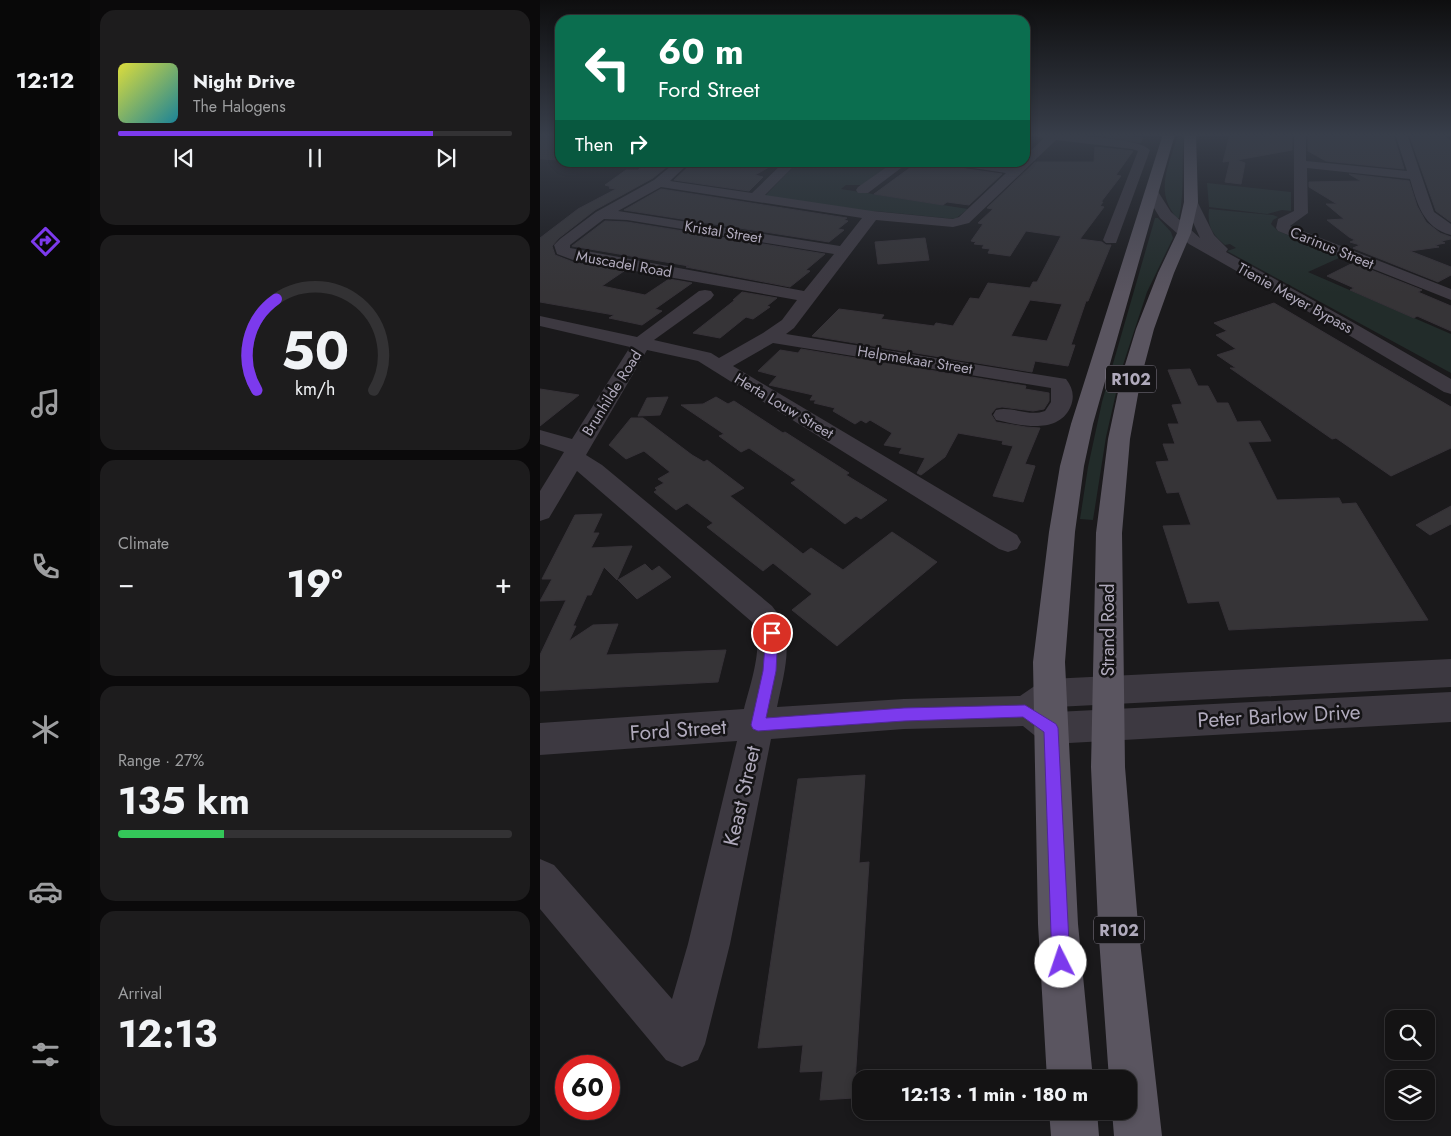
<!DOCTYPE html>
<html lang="en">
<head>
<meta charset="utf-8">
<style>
  :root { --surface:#141314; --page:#1d1c1d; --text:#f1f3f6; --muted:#9d9ea0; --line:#333234; --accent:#7c3aed }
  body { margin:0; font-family:Jost,sans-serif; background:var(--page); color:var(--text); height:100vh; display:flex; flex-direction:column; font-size:19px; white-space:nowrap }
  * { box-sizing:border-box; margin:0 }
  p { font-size:16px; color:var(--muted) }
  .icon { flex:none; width:28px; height:28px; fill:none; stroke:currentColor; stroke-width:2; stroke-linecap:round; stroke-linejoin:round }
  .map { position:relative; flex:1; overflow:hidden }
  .sheet { display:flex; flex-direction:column; gap:10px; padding:10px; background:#0b0a0b; width:450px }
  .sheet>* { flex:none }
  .top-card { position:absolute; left:15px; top:15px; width:475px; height:152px; border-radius:15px; box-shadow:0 2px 8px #0003,0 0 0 1px var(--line); background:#0b6e4f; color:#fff; overflow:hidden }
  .controls { position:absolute; left:845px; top:1010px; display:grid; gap:10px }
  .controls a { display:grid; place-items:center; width:50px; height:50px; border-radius:10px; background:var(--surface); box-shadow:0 2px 8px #0003,0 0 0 1px var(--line); font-size:25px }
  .speed { position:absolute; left:15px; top:1055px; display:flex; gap:10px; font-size:25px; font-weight:700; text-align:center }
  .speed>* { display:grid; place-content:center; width:65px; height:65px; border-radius:50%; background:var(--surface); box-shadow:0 2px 8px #0003,0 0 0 1px var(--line); line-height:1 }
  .speed .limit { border:8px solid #d22; background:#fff; color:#111 }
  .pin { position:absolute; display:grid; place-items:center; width:42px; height:42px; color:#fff; margin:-21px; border:2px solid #fff; border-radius:50%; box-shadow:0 1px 5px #0007 }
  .me { position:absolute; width:55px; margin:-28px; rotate:356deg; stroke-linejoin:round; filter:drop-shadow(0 0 4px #0008) }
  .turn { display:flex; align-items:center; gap:18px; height:105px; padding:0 20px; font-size:22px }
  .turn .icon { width:65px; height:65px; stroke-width:2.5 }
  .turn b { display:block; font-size:35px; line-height:42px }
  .then { display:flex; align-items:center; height:48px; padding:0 20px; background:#0003; gap:10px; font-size:19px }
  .big { font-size:38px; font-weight:700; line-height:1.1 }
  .sheet .card { flex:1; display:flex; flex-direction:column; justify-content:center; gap:8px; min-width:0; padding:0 18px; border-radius:15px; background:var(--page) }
  .sheet .dial { align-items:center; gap:0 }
  .dial svg { height:130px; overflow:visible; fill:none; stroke:var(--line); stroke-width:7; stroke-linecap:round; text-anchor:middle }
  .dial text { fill:var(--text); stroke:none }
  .song { display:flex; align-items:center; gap:15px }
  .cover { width:60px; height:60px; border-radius:8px; background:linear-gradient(135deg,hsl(60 70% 55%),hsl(190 70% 35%)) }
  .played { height:5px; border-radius:2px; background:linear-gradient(90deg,var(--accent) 80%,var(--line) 80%) }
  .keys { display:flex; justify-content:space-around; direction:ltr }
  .heat { display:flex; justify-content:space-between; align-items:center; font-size:28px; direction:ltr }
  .charge { height:8px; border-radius:4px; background:linear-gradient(90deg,#34c759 27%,var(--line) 0) }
  .trip { position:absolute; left:312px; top:1070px; width:285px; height:50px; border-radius:15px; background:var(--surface); box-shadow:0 2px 8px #0003,0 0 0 1px var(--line); font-weight:700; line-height:50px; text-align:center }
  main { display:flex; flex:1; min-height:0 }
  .tabs { display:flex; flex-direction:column; width:90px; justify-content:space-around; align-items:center; background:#080808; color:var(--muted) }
  .tabs .icon { width:35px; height:35px }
  .tabs .on { color:var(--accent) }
  .tabs b { font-size:22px; color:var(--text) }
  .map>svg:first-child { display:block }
</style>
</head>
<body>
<main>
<nav class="tabs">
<b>12:12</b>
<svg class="icon on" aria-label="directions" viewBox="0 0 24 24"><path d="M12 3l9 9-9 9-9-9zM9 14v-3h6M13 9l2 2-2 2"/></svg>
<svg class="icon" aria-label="music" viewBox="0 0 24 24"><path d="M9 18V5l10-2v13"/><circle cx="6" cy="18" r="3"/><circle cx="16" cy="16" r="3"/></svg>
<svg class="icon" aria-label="phone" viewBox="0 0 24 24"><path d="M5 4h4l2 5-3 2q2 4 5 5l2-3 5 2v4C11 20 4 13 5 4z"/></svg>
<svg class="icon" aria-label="climate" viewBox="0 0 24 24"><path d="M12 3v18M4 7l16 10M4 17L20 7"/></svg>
<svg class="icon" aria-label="car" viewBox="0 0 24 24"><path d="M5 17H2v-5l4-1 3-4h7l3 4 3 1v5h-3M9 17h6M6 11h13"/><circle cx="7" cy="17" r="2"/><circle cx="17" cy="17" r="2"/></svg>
<svg class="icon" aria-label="filters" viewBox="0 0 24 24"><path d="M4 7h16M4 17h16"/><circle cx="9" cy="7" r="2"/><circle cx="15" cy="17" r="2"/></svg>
</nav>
<section class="sheet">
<div class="card">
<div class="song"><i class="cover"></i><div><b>Night Drive</b><p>The Halogens</p></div></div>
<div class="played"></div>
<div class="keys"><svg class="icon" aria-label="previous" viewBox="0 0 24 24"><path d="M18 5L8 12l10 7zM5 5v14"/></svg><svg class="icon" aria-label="pause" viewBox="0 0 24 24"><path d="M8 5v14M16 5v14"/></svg><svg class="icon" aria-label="next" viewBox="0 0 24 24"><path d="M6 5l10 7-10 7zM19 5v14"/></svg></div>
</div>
<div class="card dial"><svg viewBox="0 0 100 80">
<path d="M14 69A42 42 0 1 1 86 69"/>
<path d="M14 69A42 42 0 0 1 26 13" stroke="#7c3aed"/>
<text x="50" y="56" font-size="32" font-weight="700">50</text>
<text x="50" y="72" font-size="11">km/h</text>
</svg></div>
<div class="card"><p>Climate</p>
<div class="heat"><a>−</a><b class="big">19°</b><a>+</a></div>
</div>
<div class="card"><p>Range · 27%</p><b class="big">135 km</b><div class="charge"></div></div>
<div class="card"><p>Arrival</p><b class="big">12:13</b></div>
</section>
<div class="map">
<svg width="911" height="1136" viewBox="0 0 911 1136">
  <rect width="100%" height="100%" fill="#1a191b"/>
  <path fill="#222c2a" d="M638,134H644C641,162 645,190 639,218H637C613,191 630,164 638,134Z
    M257,163H357L322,185H306L301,189L428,209L415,219L335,211L331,212L225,196Z
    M667,183L751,192V211L742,210L727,214L669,207Z
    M669,209L733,215L738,217L733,220L731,224L738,231L801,257L768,272L911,334V373L687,251L696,248L690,244L685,245C672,234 667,226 669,209Z
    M615,218H618L631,232L633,238L607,292L581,371L566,437L553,520L540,519L548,467L562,402Z"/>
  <path fill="#363437" stroke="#363238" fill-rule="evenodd" d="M0,134L20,135V160L0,159Z
    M563,134H595L592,137L603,138L600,143L561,136Z
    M690,134H752V150L697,160L705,163L701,184L685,182L690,161L683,162Z
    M768,134H853L864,169L786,161L768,151Z
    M869,134L904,135L911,141V222L896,211Z
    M555,147L593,151L576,175L581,176L561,202H563L560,206L564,207L540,239L562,242L566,245H571L548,301H546L531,345H535L528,366L495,361L492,372L272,336L299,309L344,315L341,319L394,326L396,323L413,326L430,298L439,299L448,283L490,288L493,282H497L521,236L486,231L470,256L448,253L450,249L442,248L444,245L434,244L436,242L431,241L443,224L438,223L453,209L447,208L495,162H554ZM490,300L522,304L507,341L471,336Z
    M168,162H238L215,175L223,177L209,191L134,180L149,166H159Z
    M378,162L404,165V162H412L420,168L462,174L429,205L407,202L403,205L334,194Z
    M105,164L129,165L113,178L55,210L19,238L12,246L15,255L33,262L84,271L62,286L105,295L129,279L152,283L115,309L122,311L102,325L69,318L74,315L0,302V238L38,209L76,189L69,188L72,187L65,185L86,170H98Z
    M809,174L869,181L877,206L886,222L900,233L911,237V239L901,241L905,243L895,245L899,247L870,251L911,267V275L898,282L813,248L820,245L810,242L815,240L809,237L787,220L804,219L786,204H797L769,187V182L821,181Z
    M121,189L307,218L304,220L308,221L298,229L304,230L289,242L84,210Z
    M65,221L87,222L285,254L266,270L270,271L250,287L146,267L149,266L32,246Z
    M385,238L389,260L338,264L335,242Z
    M813,263L882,290L878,292L911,306V331L877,316L874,318L810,290L814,288L787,276Z
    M202,292L237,298L227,306L230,307L213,319L206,317L180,338L153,333L195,300H193Z
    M734,303L911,407V448L851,476L796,438L792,439L690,368H696L677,355L696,349L676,335L687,331L674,323Z
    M261,349L486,386L485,389L509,393V401L504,409L493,411L462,407L456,408L451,414L456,422L486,427L500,428L485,464L495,466L483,502L453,496L473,446L462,444L463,441L418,433L405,457L381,475L377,473L385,458L359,453L362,448L344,445L352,433L330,420L326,423L321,420L315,424L293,411L295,408L274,403L276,400H270L273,395L229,385L237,376L218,371L240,350L258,353Z
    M650,369L658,386H668L677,403H688L697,422L720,421L731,441L708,442L737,500L799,498L802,504L816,503L888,620L689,630L679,601L648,603L623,526L651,525L639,492L627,493L616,462L629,461L623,444H635L628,424H639L632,405L642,404L628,370Z
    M0,389L39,395L0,426Z
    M128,397L120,415L98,416L107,398Z
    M176,397L188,404L194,401L243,433L245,432L309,473L306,475L347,500L321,519L316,516L305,524L251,483L256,480L209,448L201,452L179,436L184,434L141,405L163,404Z
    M91,418H103L152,455L164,462L167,460L204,488L190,496L263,554L271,548L303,570L352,532L397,562L297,646L252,610L272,594L233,563L223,571L167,527L173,523L147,503L136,510L114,492L117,490L115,488L124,483L118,479L130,472L104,451L86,459L69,445Z
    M911,506V524L890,535L876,525Z
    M62,514L53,533H59L51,548L92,546L77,580L64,567L51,595H47L33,626H36L29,641L53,625L78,624L66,655L186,650L178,682L0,691V655L26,600L0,601L12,579H2L35,515Z
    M105,564L112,571L119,566L131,577L97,599L78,580Z
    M325,775L319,863L329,862L314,1098L280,1100L283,1071L260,1072L263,1045L218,1048L258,779Z"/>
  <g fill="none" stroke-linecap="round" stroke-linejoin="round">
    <path fill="#3d3941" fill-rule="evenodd" d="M490,134C512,134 597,136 610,150L576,243H566L563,240L598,151L592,149L516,140L429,223L413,227L336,220L254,328L246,334L526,379C533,388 535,397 530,408C517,435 479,425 456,420L453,415L456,410C472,406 489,417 505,411L511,402V388L233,343L193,366L477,535L481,542L477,549L468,552L459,549L158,361L107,350L46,455L62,465L232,606C257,636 244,672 237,707L364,699L480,696L499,683L510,679L911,659V687L516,707L512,710L516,712L911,692V722L511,744L499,739L483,726L364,729L231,739L190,944L165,1044L158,1060L142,1067L126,1060L0,909V859L14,865L132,999L148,944L197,741L0,755V723L204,709C209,688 226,642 212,622L37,471L9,518L0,521V491L24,452L0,444V430L32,439L90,347L0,326V316L97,337L159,291L165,290L171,291L174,295L171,299L114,340L171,353L179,358L223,333L242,320L257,300L33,260L17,254L14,245L20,239L56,212L114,180L136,162H150L130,181L212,193L244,162H258L225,195L332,211L413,219L419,217L466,173L420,166L414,162H447L473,167L478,162H485V156L504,138L492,136ZM121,187L322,218L300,246L78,211ZM64,219L87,220L294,254L264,291L30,248V245Z
      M754,134H766V161L867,171L855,134H867L894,212L911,224V235C883,228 877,203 870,179L767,168L768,213L750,226L911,289V300L738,231L736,228L738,219L754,211Z
      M354,162H369L328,193H318L316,190L318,187Z
      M612,189L617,190L631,212L660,238L644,202L651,198L656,199L674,235L688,249L686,252L807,319L911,379V394L904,392L795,327L649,244L620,218L605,193Z"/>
    <path fill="#5a5560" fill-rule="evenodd" d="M623,134H635L553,424L544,466L535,532L525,662L538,924L553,1079H507L498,924L493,662L509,532L520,466L531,424Z
      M644,134H656L658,202L651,233L634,273L614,329L601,378L590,439L582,533L585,767L598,924L622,1136H574L572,1111H589V1079H569L558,924L551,767L556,533L568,439L581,378L596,329L618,273L637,233L644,202Z
      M509,1111H557L559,1136H511Z"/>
  </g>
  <linearGradient id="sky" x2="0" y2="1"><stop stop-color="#0e0e0f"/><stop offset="0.46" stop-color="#383e4a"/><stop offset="1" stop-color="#383e4a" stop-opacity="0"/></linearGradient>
  <rect width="911" height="293" fill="url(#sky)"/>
  <path fill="#7c3aed" stroke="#51269a" d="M232,628L236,629L238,633L236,671L226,718L364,708L485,705L516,724L518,728L530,962L527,969L521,971L515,969L512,962L504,732L483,717L364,721L218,731L213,729L211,725L223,671L226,633L228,629Z"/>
  <g text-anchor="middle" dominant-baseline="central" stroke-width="5" stroke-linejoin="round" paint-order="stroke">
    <g font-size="15" fill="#b0aabc" stroke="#151416">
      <text transform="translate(183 232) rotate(9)">Kristal Street</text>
      <text transform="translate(792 248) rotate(22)">Carinus Street</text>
      <text transform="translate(84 264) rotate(10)">Muscadel Road</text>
      <text transform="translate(755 298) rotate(29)">Tienie Meyer Bypass</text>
      <text transform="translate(375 360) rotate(9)">Helpmekaar Street</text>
      <text transform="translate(72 393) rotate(-58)">Brunhilde Road</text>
      <text transform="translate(244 406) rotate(31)">Herta Louw Street</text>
    </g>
    <g fill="#151416" stroke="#827d8a" stroke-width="1">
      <rect x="566" y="365.5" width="50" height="27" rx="4"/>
      <rect x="554" y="916.5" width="50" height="27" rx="4"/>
    </g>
    <g font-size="16" font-weight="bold" fill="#b0aabc">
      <text x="591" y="379">R102</text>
      <text x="579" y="930">R102</text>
    </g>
    <g font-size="18" fill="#b0aabc" stroke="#151416">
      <text transform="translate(568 630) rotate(-90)">Strand Road</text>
    </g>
    <g font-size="21" fill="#b0aabc" stroke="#151416">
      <text transform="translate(739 716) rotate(-3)">Peter Barlow Drive</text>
      <text transform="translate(138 730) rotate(-4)">Ford Street</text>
      <text transform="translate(202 796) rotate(-77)">Keast Street</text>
    </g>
  </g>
</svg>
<div class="controls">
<a><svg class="icon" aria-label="search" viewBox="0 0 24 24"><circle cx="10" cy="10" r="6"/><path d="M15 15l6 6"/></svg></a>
<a><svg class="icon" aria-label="layers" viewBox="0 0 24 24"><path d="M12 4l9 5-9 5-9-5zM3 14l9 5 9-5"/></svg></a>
</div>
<div class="speed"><div class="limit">60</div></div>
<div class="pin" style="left:232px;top:633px;background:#d93025"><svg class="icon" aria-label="arrive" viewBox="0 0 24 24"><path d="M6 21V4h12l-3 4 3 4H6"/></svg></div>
<svg class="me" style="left:521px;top:962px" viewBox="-20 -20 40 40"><circle r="19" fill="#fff"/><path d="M0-13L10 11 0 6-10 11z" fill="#7c3aed"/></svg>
<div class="trip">12:13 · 1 min · 180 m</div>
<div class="top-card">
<div class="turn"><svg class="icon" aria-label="left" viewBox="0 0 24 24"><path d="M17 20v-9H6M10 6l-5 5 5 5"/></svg><div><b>60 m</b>Ford Street</div></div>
<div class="then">Then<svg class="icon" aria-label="right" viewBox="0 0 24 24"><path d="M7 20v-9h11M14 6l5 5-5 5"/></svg></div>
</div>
</div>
</main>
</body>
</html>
